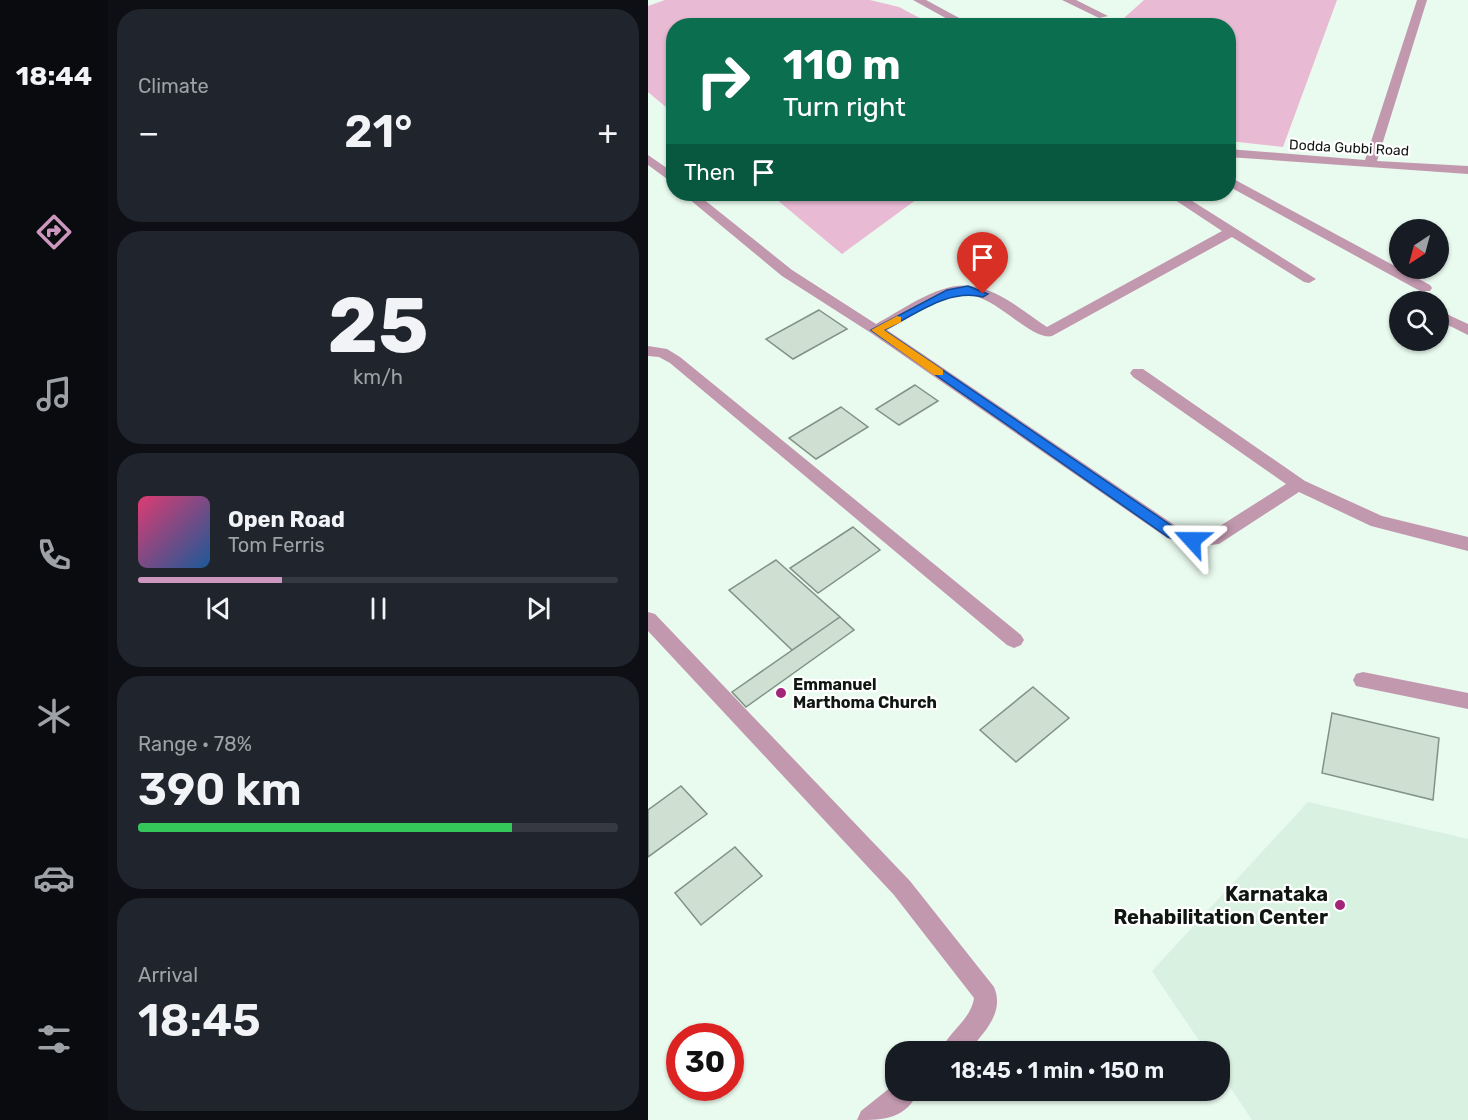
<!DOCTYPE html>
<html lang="en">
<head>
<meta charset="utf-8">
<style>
  :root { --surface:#171b24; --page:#20242c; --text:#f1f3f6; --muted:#9ea1a6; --line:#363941; --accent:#cd96be }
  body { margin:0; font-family:Rubik,sans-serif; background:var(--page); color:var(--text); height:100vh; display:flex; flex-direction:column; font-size:22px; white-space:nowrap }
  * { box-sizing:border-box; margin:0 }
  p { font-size:20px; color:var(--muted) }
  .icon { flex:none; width:33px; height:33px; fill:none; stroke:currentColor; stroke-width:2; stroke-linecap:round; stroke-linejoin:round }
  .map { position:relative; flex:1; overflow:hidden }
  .sheet { display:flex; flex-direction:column; gap:9px; padding:9px; background:#0d0f14; width:540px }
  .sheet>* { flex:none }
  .banner { position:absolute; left:18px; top:18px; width:570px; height:183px; border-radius:24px; box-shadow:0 2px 4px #0004; background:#0b6e4f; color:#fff; overflow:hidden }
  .needle { width:39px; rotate:216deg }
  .buttons { position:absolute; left:741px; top:219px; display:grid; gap:12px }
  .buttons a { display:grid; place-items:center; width:60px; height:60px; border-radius:50%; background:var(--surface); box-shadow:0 2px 4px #0004; font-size:30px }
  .speed { position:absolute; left:18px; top:1023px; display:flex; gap:12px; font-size:30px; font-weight:700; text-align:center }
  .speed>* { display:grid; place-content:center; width:78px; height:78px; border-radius:50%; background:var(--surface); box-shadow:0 2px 4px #0004; line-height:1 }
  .speed .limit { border:9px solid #d22; background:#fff; color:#111 }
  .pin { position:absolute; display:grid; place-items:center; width:51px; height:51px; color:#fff; margin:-62px -26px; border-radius:50% 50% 50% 0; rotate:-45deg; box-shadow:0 0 6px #0007 }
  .pin .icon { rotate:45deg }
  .me { position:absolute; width:66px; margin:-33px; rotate:294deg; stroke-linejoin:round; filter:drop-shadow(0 0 4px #0008) }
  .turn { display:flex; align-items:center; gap:21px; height:126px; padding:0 18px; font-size:27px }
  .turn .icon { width:78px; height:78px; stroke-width:2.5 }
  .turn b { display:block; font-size:42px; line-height:51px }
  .then { display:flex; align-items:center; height:57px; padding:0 18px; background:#0003; gap:12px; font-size:22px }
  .big { font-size:45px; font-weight:600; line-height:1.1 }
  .sheet .tile { flex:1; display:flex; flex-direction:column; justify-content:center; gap:9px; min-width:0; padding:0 21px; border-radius:24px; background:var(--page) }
  .sheet .dial { align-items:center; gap:0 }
  .dial b { font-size:78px; line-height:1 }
  .song { display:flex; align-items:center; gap:18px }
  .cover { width:72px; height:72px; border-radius:9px; background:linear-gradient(135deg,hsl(340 70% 55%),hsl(210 70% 35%)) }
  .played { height:6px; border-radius:3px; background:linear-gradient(90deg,var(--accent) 30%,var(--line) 30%) }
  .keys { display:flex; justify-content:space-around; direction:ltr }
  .heat { display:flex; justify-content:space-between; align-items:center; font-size:33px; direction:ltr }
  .charge { height:9px; border-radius:4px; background:linear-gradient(90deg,#34c759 78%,var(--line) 0) }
  .trip { position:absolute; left:237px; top:1041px; width:345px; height:60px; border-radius:24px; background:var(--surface); box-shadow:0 2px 4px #0004; font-weight:600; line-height:60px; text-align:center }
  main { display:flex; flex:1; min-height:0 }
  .menu { display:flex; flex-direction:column; width:108px; justify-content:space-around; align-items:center; background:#090b0e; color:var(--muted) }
  .menu .icon { width:42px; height:42px }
  .menu .current { color:var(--accent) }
  .menu b { font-size:27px; color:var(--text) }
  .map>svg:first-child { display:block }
</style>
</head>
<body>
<main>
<nav class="menu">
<b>18:44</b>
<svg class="icon current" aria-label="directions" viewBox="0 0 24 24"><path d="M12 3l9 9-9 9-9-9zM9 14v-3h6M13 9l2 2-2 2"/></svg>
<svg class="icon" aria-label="music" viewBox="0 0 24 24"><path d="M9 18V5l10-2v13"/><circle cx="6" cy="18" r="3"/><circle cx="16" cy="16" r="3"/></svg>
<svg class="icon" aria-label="phone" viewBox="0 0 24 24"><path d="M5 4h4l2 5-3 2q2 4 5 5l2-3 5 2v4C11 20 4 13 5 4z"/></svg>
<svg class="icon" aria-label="climate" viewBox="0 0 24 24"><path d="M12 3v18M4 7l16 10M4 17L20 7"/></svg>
<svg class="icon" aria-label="car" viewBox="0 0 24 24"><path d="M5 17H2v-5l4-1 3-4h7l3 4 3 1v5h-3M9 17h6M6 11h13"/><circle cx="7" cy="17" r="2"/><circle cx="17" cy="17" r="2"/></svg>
<svg class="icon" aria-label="filters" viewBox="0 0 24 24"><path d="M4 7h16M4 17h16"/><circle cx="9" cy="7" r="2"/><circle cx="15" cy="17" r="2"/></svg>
</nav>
<section class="sheet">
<div class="tile"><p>Climate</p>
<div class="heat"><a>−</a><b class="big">21°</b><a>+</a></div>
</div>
<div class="tile dial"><b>25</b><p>km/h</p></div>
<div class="tile">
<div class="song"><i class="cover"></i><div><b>Open Road</b><p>Tom Ferris</p></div></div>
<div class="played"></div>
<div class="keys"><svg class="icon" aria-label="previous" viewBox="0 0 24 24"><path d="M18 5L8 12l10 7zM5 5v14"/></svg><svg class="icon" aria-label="pause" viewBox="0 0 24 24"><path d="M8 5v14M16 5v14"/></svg><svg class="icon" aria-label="next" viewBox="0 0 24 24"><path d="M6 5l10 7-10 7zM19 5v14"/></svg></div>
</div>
<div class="tile"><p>Range · 78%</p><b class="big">390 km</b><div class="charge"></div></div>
<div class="tile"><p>Arrival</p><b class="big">18:45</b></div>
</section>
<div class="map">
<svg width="820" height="1120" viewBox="0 0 820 1120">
  <rect width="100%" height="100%" fill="#e9faee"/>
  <path fill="#d9f1e0" d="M660,802L820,839V1120H604L572,1072V1052L558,1051L504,971Z"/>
  <path fill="#e9bad4" d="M17,0H222L251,7L285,25L26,26L25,113L0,92V6Z
    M496,0H689L635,147L581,141L580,26H467Z
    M122,194H276L194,254Z"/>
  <path fill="#cfe0d3" stroke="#819186" stroke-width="1.5" d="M171,310L199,329L145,359L118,339Z
    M267,385L290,401L251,425L228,409Z
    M193,407L220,427L168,459L141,438Z
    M205,527L232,550L170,593L142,568Z
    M128,560L192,617L144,650L81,590Z
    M192,617L206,630L98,707L84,692Z
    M385,687L421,718L368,762L332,730Z
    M684,713L791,738L785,800L674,773Z
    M33,786L59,814L0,857V810Z
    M87,847L114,876L53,925L27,893Z"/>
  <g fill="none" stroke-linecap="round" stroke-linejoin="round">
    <path fill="#c198ae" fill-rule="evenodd" d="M265,0H278L326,26H312Z
      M414,0H428L460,16L451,18Z
      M769,0H779L729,161L820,166V174L580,157V149L717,160Z
      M580,48L585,49V53L580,54Z
      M0,155L26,173V184L0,165Z
      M580,176L782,285L784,288L782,291H772L580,186Z
      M35,194H49L144,270L228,324C255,310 291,282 322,286C351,289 376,312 399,327L574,231L518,194H533L668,279L661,283L656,282L584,237L404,336C383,342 345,291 314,295C288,298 262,318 239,330L531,528L545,533H561L638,484L485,377L482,373L485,369H495L657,481L734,516L820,537V551L723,526L651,492L571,544L544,547L519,538L223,333L134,276Z
      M790,310L820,324V335L790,320Z
      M0,346L19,349L32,357L373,635L376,640L373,645L366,648L359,645L22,363L11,357L0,356Z
      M0,612L7,614L262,881L346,987C357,1013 336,1032 320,1052H292C300,1032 323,1020 326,998L246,895L0,631Z
      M715,672L820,693V709L708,686L705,680L708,674Z
      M248,1083V1090H271C259,1119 236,1120 209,1120L213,1111Z"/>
  </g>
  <path fill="#1a73e8" stroke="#114b97" stroke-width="1.5" d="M320,286L340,294L335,297C300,288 267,315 236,330L530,530L549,536V544L544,545L520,537L223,330L299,290Z"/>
  <path fill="#f59e0b" d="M249,316L253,317V322L236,330L295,370V375H286L223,330Z"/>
  <g fill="#a22579" stroke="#fff" stroke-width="2">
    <circle cx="133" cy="693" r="6"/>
    <circle cx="692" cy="905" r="6"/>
  </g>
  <g text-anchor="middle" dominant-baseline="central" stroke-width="4.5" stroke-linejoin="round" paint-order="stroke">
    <g font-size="14" fill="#101612" stroke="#fff">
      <text transform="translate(701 148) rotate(3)">Dodda Gubbi Road</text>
    </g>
    <g font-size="16" font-weight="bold" fill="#101612" stroke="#fff" text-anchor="start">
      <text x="145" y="684">Emmanuel<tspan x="145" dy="18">Marthoma Church</tspan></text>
    </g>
    <g font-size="20" font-weight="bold" fill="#101612" stroke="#fff" text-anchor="end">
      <text x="680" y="894">Karnataka<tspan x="680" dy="23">Rehabilitation Center</tspan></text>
    </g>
  </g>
</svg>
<div class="buttons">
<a><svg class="needle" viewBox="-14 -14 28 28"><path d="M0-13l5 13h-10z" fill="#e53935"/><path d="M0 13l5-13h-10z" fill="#9ea1a6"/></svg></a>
<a><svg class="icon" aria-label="search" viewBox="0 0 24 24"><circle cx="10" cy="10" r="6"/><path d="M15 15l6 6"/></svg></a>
</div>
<div class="speed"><div class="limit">30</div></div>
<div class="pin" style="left:335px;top:294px;background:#d93025"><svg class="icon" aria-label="arrive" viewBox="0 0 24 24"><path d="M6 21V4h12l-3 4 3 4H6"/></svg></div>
<svg class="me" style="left:544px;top:540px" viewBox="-20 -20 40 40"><path d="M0-17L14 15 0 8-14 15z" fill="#1a73e8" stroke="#fff" stroke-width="4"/></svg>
<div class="trip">18:45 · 1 min · 150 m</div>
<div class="banner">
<div class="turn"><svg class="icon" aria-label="right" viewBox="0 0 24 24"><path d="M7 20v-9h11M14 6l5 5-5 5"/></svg><div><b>110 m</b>Turn right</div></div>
<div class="then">Then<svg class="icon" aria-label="arrive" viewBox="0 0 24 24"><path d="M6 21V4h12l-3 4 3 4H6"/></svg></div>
</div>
</div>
</main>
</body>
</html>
